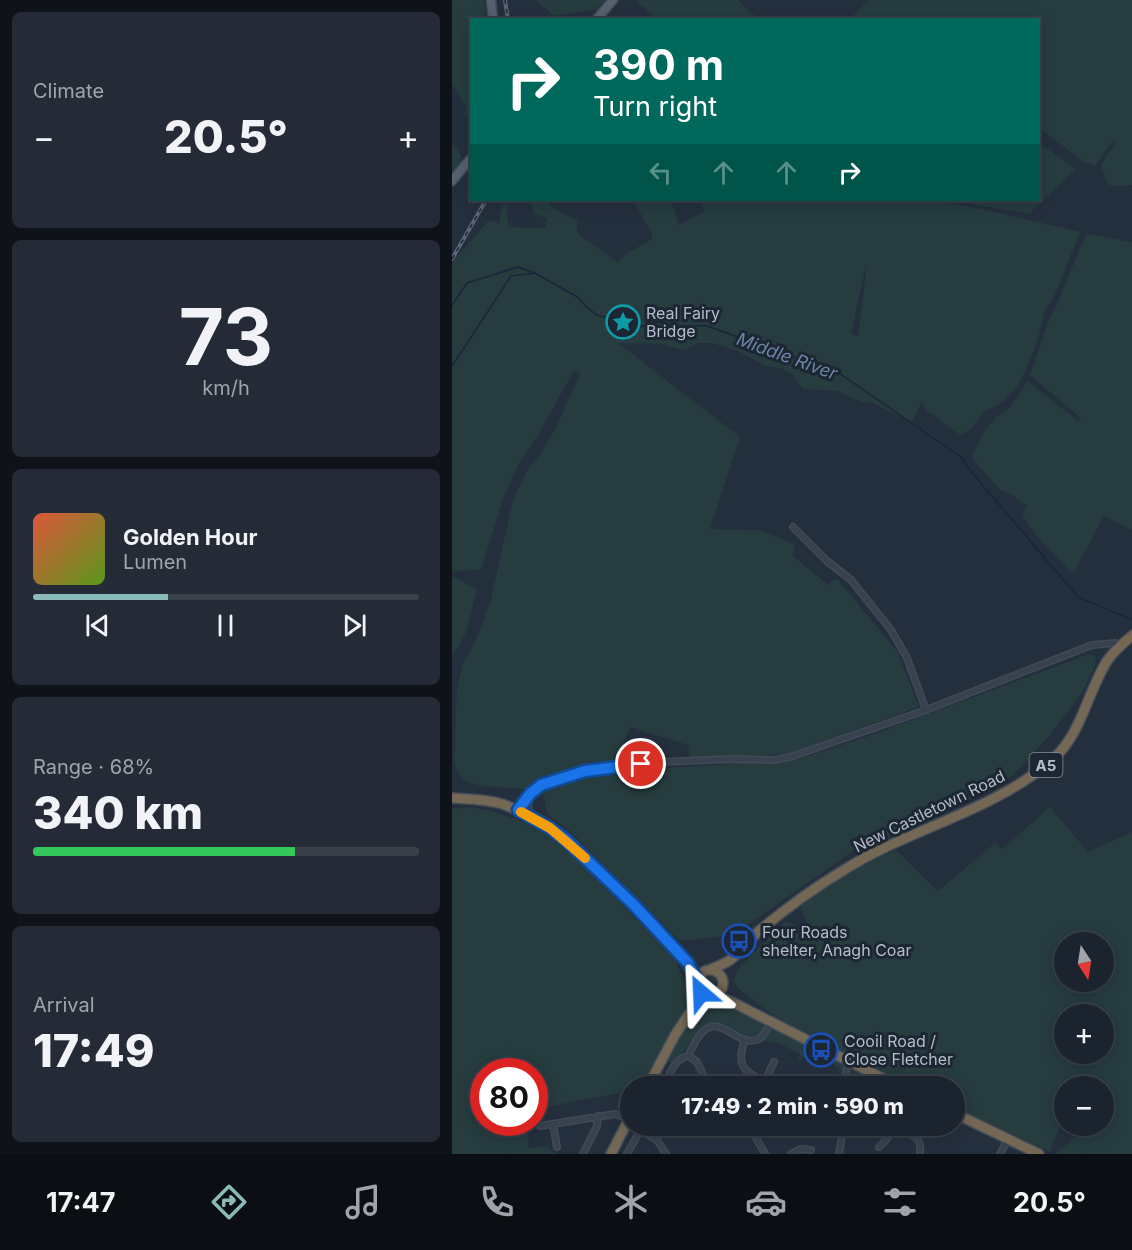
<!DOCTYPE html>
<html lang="en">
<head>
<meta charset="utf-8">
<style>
  :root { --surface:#1b232e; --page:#242b36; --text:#f1f3f6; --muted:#a0a4aa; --line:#39404a; --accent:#8bbbb9 }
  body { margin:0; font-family:Inter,sans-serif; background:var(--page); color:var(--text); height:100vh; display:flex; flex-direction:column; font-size:22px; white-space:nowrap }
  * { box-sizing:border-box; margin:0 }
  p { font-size:20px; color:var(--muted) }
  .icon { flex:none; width:33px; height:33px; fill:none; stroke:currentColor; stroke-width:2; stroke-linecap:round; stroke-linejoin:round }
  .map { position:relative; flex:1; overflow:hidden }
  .drawer { display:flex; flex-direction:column; gap:12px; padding:12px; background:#0f1319; width:452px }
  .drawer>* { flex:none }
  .banner { position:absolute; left:18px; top:18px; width:570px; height:183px; border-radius:0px; box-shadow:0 3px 15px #0003,0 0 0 2px var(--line); background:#00695c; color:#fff; overflow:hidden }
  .needle { width:39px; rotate:168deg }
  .buttons { position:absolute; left:602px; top:932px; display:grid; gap:12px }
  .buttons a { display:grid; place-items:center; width:60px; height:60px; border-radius:50%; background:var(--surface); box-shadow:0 3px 15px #0003,0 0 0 2px var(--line); font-size:30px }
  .speed { position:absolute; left:18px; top:1058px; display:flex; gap:12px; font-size:30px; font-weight:700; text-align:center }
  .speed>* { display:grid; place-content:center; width:78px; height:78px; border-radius:50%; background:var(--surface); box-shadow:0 3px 15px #0003,0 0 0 2px var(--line); line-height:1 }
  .speed .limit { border:9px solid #d22; background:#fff; color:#111 }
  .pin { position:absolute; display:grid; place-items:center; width:51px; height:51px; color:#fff; margin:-26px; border:3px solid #fff; border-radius:50%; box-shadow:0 2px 6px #0007 }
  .me { position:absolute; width:66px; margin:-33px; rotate:334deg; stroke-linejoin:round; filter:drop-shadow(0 0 4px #0008) }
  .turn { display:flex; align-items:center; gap:21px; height:126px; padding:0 24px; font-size:27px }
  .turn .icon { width:78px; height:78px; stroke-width:2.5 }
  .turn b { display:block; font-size:42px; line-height:51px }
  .lanes { display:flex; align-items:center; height:57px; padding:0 24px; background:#0003; justify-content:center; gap:30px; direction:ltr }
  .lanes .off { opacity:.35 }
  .big { font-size:45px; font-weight:800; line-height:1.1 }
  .drawer .tile { flex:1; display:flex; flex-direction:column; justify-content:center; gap:9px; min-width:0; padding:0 21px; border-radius:9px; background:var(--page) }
  .drawer .dial { align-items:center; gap:0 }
  .dial b { font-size:78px; line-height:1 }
  .song { display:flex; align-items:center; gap:18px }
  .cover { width:72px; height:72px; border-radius:9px; background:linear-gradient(135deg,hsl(10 70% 55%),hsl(90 70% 35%)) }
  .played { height:6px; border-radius:3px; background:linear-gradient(90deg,var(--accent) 35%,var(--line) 35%) }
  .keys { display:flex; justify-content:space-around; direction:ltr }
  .heat { display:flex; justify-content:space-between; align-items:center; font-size:33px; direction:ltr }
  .charge { height:9px; border-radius:4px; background:linear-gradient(90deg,#34c759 68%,var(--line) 0) }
  .trip { position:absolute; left:168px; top:1076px; width:345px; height:60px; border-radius:30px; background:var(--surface); box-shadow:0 3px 15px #0003,0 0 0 2px var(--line); font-weight:800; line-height:60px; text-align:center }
  .menu { display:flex; height:96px; justify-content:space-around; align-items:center; background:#0b0e12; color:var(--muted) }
  .menu .icon { width:42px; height:42px }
  .menu .on { color:var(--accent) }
  .menu b { font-size:27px; color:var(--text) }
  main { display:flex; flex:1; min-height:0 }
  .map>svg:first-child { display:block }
</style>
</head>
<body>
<main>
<section class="drawer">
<div class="tile"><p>Climate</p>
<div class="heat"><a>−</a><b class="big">20.5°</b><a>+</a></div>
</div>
<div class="tile dial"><b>73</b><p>km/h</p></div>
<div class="tile">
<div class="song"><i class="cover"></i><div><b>Golden Hour</b><p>Lumen</p></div></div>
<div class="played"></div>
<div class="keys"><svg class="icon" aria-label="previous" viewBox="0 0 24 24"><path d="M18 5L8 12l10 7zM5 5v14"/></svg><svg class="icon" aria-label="pause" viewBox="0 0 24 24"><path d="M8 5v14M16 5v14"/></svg><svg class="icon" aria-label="next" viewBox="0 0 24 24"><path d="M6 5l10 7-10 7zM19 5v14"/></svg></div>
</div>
<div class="tile"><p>Range · 68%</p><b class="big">340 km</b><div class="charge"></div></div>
<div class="tile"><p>Arrival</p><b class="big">17:49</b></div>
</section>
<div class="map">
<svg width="681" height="1154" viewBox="0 0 681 1154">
  <rect width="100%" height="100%" fill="#242f3e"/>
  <path fill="#263c3f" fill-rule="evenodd" d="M0,0H32L34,19L20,20L19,117L13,116L14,107L0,84Z
    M84,0H154L144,9L102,16Z
    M184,0H286L306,19H204Z
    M417,0H680V185L661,186L655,184L649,165L664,141L661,140L643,166L632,162L587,128L586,20L397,19Z
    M0,142L8,153L10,161L0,174Z
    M587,143L624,169L577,214L498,200H586Z
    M77,200H99L98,205L125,221V233L166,262L174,254L200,239V234L182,202L186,200H219L227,225L252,212L247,200H254L256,202L258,200H476L525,208L628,232L602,297L593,310L586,339L573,372L565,387L551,402L533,411L517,431L508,435L474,410L470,402L460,422L421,403L411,402L385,391L351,389L340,374L329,368L313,366L288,352L260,343H245L233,351L210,344L166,343L288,437L258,529L309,530L343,545L341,556L376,585L382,579L386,580L445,651L467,707L340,752C308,758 272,755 238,758L236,745L178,727L167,755L160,761L72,789L29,786L11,780L2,764L5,688L10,666L25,637L38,603L61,500L77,467L89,454L104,427L128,374L122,370L87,434L67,463L51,499L29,570L0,571V263L37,220L47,223L49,207L57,201L55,217L57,227L93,228L95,218L83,214ZM414,265H415L406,336L399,334Z
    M634,234L680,242L681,530L654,517H651L623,571L619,572L583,534L570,515L575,506L557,493L548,490L522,460L521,453L534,429L544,417L558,407L576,381L626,421L629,418L578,375L598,317L605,304Z
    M0,576L25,590L13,635L0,656Z
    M637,654L644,657L642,668L630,693L598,735L560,776L503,808L400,852L281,935L228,941L120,833L95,814L91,791L146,775L199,769L291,763L326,764L350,758L417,736Z
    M19,807L39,811L71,822L105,841L222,956C225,962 226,969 230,975C238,989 240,989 235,1007L190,1086H178V1091L83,1109L82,1071H32V1122H78L76,1149L96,1146L103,1154H0V809Z
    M598,807L636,852L680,832V1154H603L617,1143L632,1125H651V1086H612V1120L601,1142L598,1152L503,1107L502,1086H460L427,1071L323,1017L287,989L282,981L285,970L332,922L349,926L363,935L357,929L348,906L415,862L444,850L486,891L543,843L550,849ZM612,942H651V981H612ZM612,1014H651V1053H612Z
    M250 981a7 7 0 1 1 14 0a7 7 0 1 1-14 0Z
    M263,999L312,1023C309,1053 275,1021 260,1023C245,1026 239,1042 231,1053C228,1056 224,1059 221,1063L215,1061C224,1044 241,999 263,999Z
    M322,1028L391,1063L390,1070L388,1073L386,1072L388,1068C370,1059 363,1049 345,1062L348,1054L324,1042L318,1043L312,1040Z
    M399,1068L422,1080L421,1086H405L395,1081Z"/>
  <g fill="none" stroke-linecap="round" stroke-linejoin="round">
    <path stroke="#17263c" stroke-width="1.5" d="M0,305L15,283L66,267L83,273L127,298L134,307L145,315L163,320L173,326L187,327L208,322L223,326H255L387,373L509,457L521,474L626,597L681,620
      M0,366L59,276L82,273"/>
    <defs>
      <path id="street" d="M341,527L375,561L399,580L439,630L455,658L474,710
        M78,796L76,807L79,816
        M66,810L82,790L89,785L133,771L207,762L280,759L324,760L341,756L474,710L640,645L663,643
        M293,1039C284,1064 290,1072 314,1082L315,1086
        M237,1056C238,1050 242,1045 245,1039C265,1007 282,1046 304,1040C312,1038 315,1029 319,1022
        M312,1082L322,1062
        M212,1086C218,1075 222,1058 237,1056L245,1062L257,1086
        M391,1086L396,1061
        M101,1124L105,1147
        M246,1125L247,1126
        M297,1125L313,1154
        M438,1125C453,1135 471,1131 468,1154
        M88,1126L163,1114L177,1119
        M188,1130L205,1140L214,1154
        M427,1147L434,1140L442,1128
        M131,1154L145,1126L146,1116
        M175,1154L191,1125
        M339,1154L349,1149L359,1150
        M387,1154L392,1125
        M548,1154L556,1139"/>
      <path id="primary" d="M39,0L41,20
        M144,20L161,0
        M0,181L20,157"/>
      <path id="highway" d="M0,798C16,799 34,799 50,804C109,824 163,885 205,930C214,941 229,952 236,964C239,969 241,974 245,980
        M257,970C264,967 272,964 278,960C289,952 297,940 307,931C333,909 362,888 392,870C458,828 540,812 600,760C630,734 635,693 655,661C662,651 671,643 681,635
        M245 983a13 13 0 1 1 26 0a13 13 0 1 1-26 0Z
        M263,995L280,1002L446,1086
        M196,1086L223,1035L244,1003L247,991
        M502,1113L587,1154
        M159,1154L178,1117"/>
    </defs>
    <use href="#street" stroke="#414a57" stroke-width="8"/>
    <use href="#primary" stroke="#414a57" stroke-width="11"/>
    <use href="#highway" stroke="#434c59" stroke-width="12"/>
    <use href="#street" stroke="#38414e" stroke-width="5"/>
    <use href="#primary" stroke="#56606e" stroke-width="8"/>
    <use href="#highway" stroke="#746855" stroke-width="9"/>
    <defs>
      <path id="rail" d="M53,0L56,20
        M0,259L34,200"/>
    </defs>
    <use href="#rail" stroke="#5a6575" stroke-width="4"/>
    <use href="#rail" stroke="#1d2633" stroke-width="1.5" stroke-dasharray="4.5" stroke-linecap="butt"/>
  </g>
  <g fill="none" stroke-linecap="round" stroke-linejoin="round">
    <defs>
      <path id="route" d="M189,764L133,771L89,785L78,794L66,810L98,828L114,840L181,904L236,963L245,980V985L249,993"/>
    </defs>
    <use href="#route" stroke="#114b97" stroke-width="15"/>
    <use href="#route" stroke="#1a73e8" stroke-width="10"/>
    <path stroke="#f59e0b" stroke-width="10" d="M69,812L98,828L133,858"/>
  </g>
  <defs>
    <symbol id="sight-ring" viewBox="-11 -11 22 22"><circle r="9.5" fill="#1d2633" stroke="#0f9aa8" stroke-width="1.5"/><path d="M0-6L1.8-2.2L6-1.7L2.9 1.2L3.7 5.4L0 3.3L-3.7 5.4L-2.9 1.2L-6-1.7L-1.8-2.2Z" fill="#0f9aa8"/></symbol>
    <symbol id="bus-ring" viewBox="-11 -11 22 22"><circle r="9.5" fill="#1d2633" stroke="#1a4fb4" stroke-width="1.5"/><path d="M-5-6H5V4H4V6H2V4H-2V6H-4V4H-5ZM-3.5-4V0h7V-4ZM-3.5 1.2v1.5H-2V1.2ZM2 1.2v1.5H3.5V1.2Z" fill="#1a4fb4"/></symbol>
  </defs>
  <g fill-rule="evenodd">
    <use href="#sight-ring" x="152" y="303" width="38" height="38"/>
    <use href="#bus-ring" x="268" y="922" width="38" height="38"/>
    <use href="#bus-ring" x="350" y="1031" width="38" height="38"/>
  </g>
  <g text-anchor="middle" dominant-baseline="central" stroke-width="6" stroke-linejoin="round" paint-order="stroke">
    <rect fill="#1d2633" stroke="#878f9c" stroke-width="1.5" x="577.5" y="753" width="33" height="24" rx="4.5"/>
    <g font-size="15" font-weight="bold" fill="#b4bcc9">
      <text x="594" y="765">A5</text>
    </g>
    <g font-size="16" fill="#b4bcc9" stroke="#1d2633" text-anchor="start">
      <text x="194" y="313">Real Fairy<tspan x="194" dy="18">Bridge</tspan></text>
      <text x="310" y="932">Four Roads<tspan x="310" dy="18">shelter, Anagh Coar</tspan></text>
      <text x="392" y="1041">Cooil Road /<tspan x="392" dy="18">Close Fletcher</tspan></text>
    </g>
    <g font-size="16" fill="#b4bcc9" stroke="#1d2633">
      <text transform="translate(477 811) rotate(-26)">New Castletown Road</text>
    </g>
    <g font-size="18" font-style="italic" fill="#6d86a8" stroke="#1d2633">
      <text transform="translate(335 356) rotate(20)">Middle River</text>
    </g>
  </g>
</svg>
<div class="buttons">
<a><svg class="needle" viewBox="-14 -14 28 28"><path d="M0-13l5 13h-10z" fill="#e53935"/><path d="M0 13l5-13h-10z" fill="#a0a4aa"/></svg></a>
<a>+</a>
<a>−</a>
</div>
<div class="speed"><div class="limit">80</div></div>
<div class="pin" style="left:189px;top:764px;background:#d93025"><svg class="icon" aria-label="arrive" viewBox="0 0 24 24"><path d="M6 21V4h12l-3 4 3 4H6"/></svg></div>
<svg class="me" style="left:249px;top:993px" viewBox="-20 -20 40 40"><path d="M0-17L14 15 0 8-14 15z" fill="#1a73e8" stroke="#fff" stroke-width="4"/></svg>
<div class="trip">17:49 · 2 min · 590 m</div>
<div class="banner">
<div class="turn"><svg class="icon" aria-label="right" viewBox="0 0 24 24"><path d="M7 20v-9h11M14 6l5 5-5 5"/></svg><div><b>390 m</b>Turn right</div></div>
<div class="lanes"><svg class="icon off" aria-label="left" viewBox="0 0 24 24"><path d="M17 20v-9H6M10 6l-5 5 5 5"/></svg><svg class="icon off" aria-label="ahead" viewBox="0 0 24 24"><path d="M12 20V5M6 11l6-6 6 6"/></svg><svg class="icon off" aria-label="ahead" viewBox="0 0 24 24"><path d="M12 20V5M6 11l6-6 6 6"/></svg><svg class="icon" aria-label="right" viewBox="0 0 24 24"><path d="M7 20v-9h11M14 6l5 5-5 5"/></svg></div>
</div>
</div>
</main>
<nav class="menu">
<b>17:47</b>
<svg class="icon on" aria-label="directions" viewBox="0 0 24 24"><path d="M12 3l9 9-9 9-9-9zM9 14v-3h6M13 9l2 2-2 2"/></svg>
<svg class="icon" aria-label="music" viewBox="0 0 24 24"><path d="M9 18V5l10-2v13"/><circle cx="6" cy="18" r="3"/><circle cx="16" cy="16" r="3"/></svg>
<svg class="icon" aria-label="phone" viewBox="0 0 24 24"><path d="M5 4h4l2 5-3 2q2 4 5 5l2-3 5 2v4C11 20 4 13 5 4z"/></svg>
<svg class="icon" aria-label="climate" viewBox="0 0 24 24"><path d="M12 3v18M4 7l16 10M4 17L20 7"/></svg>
<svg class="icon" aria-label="car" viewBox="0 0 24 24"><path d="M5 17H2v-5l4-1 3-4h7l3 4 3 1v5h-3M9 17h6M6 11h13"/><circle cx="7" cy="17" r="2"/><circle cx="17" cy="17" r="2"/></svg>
<svg class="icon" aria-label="filters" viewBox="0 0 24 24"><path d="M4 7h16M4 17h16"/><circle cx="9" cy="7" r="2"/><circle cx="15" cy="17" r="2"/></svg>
<b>20.5°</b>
</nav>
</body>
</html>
